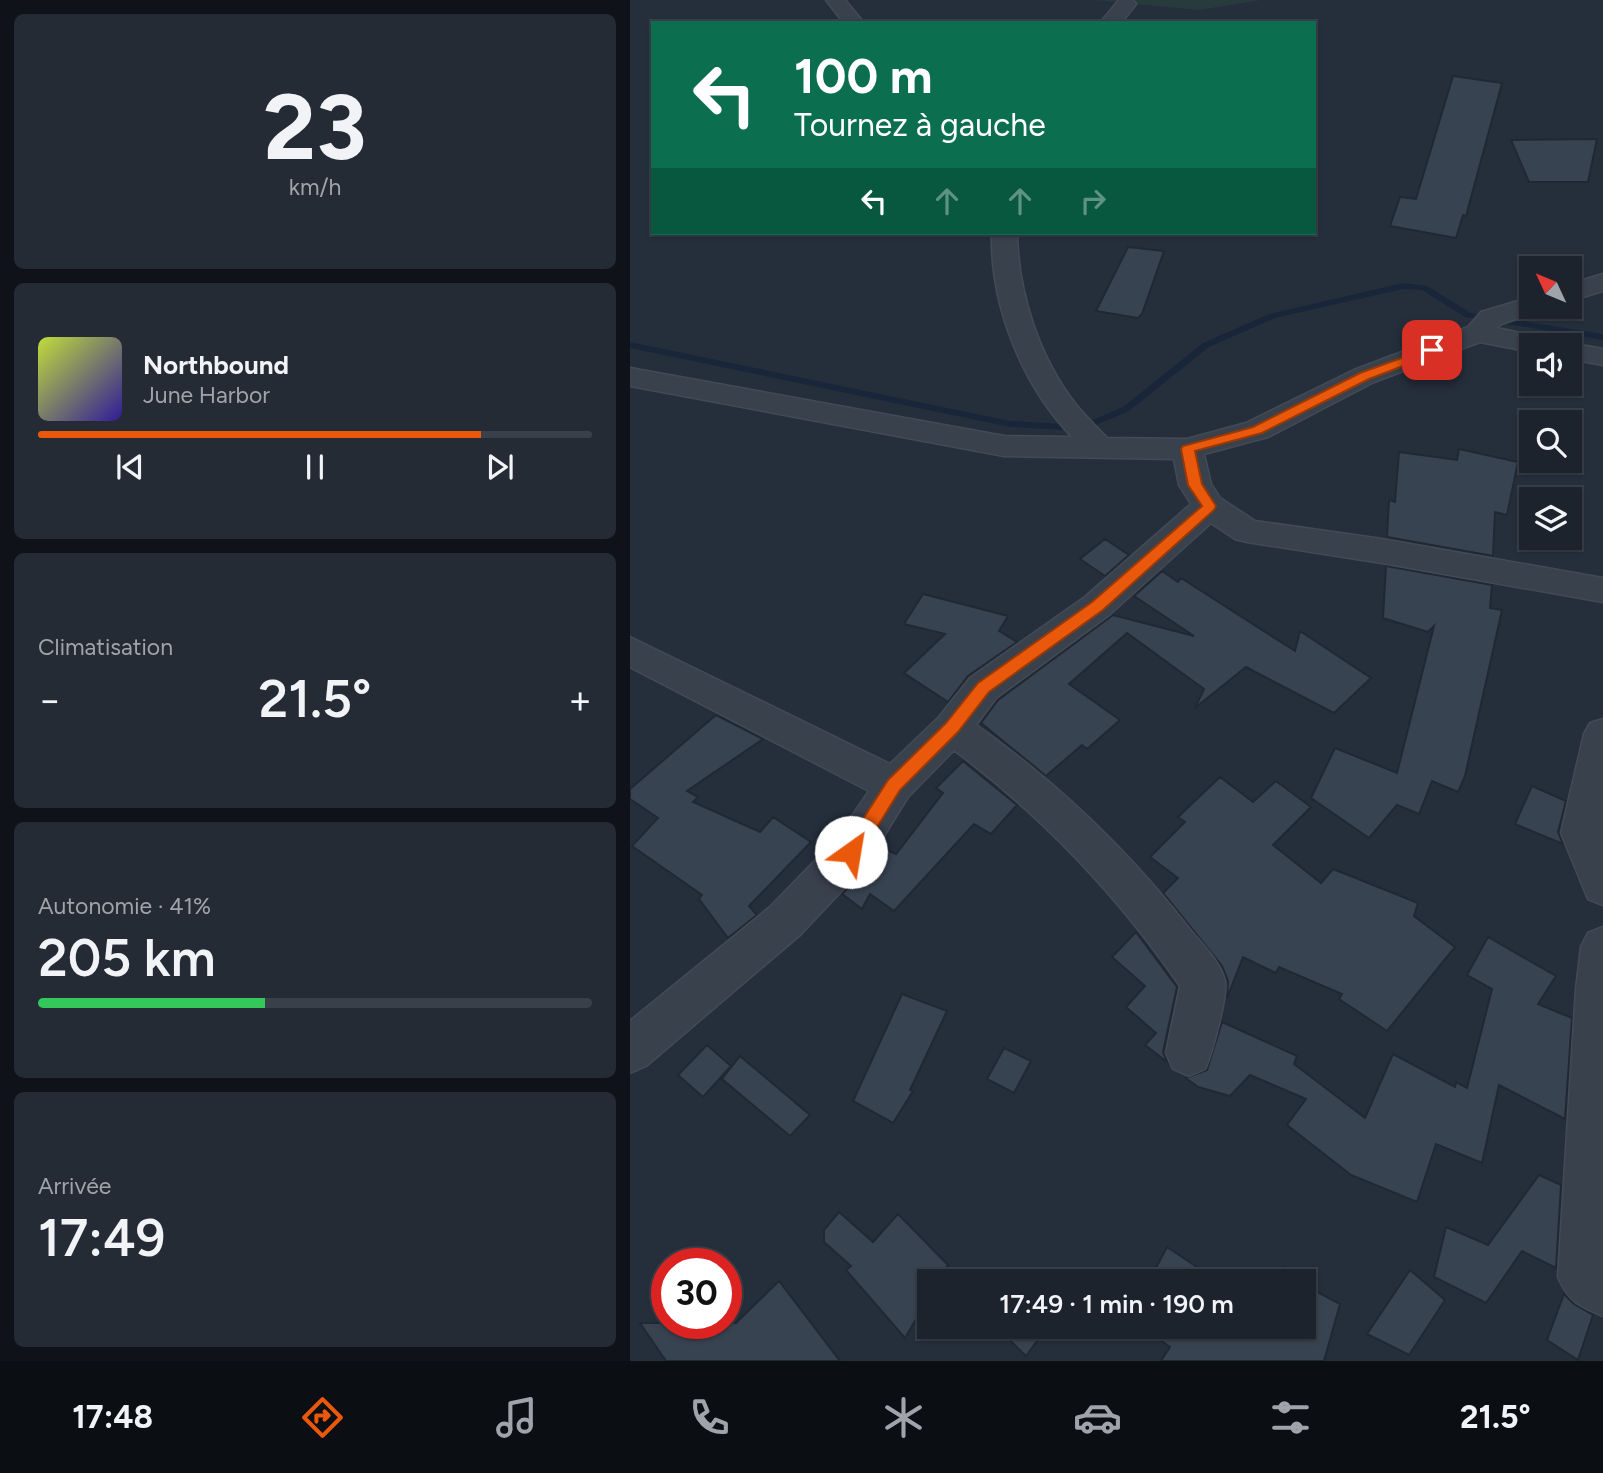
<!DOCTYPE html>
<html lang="fr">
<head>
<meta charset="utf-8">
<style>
  :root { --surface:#1c232d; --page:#252b35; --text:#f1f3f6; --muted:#a0a4aa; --line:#3a4049; --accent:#ea580c }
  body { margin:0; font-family:Figtree,sans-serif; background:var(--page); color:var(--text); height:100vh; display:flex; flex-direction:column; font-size:26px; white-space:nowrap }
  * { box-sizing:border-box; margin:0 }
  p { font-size:23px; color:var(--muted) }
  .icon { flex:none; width:38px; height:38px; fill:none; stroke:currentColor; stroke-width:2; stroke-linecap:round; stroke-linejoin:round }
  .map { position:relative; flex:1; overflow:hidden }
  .sheet { display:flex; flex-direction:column; gap:14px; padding:14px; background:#0f1319; width:630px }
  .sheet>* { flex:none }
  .top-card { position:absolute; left:21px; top:21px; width:665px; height:214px; border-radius:0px; box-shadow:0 2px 5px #0004,0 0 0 2px var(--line); background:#0b6e4f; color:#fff; overflow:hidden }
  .needle { width:46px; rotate:314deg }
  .buttons { position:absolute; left:889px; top:256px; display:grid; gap:14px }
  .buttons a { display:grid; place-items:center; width:63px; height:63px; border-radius:0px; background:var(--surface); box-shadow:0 2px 5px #0004,0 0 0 2px var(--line); font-size:35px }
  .speed { position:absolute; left:21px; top:1248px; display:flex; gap:14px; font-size:35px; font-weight:700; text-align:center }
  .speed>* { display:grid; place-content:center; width:91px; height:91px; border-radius:50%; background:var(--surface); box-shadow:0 2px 5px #0004,0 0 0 2px var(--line); line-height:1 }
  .speed .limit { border:10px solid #d22; background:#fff; color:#111 }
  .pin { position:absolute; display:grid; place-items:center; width:60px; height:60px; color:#fff; margin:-30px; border-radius:14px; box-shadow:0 4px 10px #0006 }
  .me { position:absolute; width:77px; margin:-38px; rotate:32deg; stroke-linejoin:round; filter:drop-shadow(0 0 5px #0008) }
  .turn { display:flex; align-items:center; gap:24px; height:147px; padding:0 28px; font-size:32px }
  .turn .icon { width:91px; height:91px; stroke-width:2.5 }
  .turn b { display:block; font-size:49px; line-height:60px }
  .lanes { display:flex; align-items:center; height:66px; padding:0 28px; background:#0003; justify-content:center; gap:35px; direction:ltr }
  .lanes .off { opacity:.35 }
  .big { font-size:52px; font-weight:600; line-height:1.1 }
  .sheet .card { flex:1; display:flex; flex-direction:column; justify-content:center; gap:10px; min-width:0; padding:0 24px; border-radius:10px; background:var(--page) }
  .sheet .dial { align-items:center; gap:0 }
  .dial b { font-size:91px; line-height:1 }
  .song { display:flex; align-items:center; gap:21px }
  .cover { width:84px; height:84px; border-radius:10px; background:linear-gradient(135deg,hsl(70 70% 55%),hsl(250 70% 35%)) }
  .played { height:7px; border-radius:4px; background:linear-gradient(90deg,var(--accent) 80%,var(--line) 80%) }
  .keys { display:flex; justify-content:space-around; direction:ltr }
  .heat { display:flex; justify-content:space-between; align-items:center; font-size:38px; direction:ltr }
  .charge { height:10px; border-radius:5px; background:linear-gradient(90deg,#34c759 41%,var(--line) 0) }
  .trip { position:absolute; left:287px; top:1269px; width:399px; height:70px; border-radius:0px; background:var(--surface); box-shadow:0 2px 5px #0004,0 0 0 2px var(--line); font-weight:600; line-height:70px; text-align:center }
  .tab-bar { display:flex; height:112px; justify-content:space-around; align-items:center; background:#0b0e12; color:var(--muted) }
  .tab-bar .icon { width:49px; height:49px }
  .tab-bar .on { color:var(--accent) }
  .tab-bar b { font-size:32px; color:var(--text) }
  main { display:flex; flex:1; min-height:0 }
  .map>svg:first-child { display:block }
</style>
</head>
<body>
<main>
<section class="sheet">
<div class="card dial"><b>23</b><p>km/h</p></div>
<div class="card">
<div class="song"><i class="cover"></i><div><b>Northbound</b><p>June Harbor</p></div></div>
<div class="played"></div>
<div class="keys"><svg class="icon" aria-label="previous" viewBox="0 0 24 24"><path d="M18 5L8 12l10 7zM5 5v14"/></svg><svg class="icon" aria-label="pause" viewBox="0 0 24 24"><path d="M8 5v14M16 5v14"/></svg><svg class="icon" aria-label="next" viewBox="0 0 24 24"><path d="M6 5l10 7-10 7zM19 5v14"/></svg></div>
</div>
<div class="card"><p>Climatisation</p>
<div class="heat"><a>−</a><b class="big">21.5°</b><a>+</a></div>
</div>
<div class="card"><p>Autonomie · 41%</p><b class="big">205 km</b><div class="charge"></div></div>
<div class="card"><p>Arrivée</p><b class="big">17:49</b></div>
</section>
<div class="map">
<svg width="973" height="1361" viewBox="0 0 973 1361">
  <rect width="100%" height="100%" fill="#252f3c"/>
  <path fill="#273b3d" d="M466,0H631L569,10Z"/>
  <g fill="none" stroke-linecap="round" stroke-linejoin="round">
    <path fill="#19263a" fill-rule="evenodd" d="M773,283L797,286L841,313L973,334V340L835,317L792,290L773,289L645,318L579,347L499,411L452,431L380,427L0,348V342L380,421L451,425L493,407L573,343L639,314Z"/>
  </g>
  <path fill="#384352" stroke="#202833" stroke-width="2" d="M823,76L872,83L836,216L833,215L826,238L760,226L770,197L786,199Z
    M967,139L958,182H899L881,140Z
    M498,247L534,251L512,314L508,318L466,311Z
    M829,449L888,462L877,515L865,512L863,556L757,537L759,500L765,502L769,452L827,460Z
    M475,539L499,555L475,576L450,559Z
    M756,566L862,585L860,608L872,610L835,776L828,792L802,781L789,814L767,805L739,838L681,798L705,748L767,773L804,626L798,632L753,618Z
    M532,571L548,582L551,578L665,651L670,631L741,678L704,713L616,667L565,708L574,689L497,633L439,684L490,720L457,749L452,745L416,776L351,723L368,700L483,615L564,636L504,596Z
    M293,594L378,616L369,631L387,642L338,676L318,702L274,673L315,634L274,624Z
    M86,715L133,739L57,791L68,797L63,802L130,832L143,817L181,842L119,906L127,915L98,938L69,899L72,895L2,846L28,818L0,799V789Z
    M333,761L387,805L361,834L344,824L264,911L240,894L232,909L212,894L238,867L250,847L266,854L313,793L306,788Z
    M590,777L623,802L646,781L681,807L643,845L691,883L703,869L788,903L784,916L825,947L757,1031L709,999L712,994L649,967L646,973L613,957L597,998L598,981L592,966L533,893L548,878L520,857L555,822L548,817Z
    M902,786L936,801L928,832L933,844L885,824Z
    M506,932L547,987L533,1052L537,1062L515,1045L526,1033L496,1007L515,986L482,957Z
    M858,937L926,976L908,1004L942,1018L935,1119L869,1085L852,1163L806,1144L787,1202L721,1175L657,1125L676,1099L620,1075L600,1096L568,1087L556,1078L577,1070L592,1022L667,1056L664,1064L735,1118L763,1054L825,1087L826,1082L837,1088L862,989L837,975Z
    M272,994L317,1011L280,1090L283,1091L263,1123L223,1101Z
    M77,1045L101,1066L73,1097L48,1075Z
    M374,1048L401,1061L384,1093L357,1079Z
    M110,1056L180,1115L160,1136L92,1079Z
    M909,1175L931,1185L926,1268L892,1251L856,1303L804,1277L816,1227L858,1245Z
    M209,1212L243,1242L268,1214L318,1265L308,1281H299V1297L275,1338L216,1270L221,1266L194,1242V1230Z
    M537,1247L582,1277L586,1272L595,1281H519Z
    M653,1267L680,1281L678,1287L710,1304L694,1361H531L540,1347L510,1326H674V1281H648Z
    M780,1270L815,1300L779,1355L737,1334Z
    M149,1281L210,1361H36L10,1323H106Z
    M934,1294L944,1304L963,1315L948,1360L917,1340Z
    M365,1326H418L396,1356Z"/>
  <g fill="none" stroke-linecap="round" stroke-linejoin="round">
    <defs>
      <path id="street" d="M196,0H215L234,23H214Z
        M489,0H503L506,4L491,23H470Z
        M362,233H387C388,293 409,358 447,406C456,417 467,427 477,438L557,439L616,423L724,370L838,327L851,312L901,297V306H914L911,311L871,324L867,328L918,339L922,345H901V352L850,342L744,382L638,437L574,454L581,484L590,498L625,521L752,539L973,578V602L752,563L617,542L605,539L581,523L479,615L366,698L346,725C428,783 500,852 562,932C573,945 591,963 595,981C598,995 582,1054 575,1069L559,1076L543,1069L536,1053L550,986C488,896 412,816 324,750L278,797L236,865L170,935L16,1066L0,1073V1021L140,907L206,839L239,791L0,667V637L260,764L309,717L340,678L455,597L561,504L549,485L544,459L374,456L0,386V368L374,436L442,437C392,385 360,305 362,233Z
        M973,274V291L940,301V284Z
        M940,343L973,349V365L940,359V345H931Z
        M973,719V905L958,899L931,833L954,734L960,723Z
        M973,927V1316C949,1306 938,1301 928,1277L946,989L951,947L958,933Z"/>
    </defs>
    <use href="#street" stroke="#424a55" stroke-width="3"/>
    <use href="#street" fill="#39414d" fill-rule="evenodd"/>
  </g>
  <path fill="#ea580c" stroke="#983908" stroke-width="2" d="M802,347L807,348V353L739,379L632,433L565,451L572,484L586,506L584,510L473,610L359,692L328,732L270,790L228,858L221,860L215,858L212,852L215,847L258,780L316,723L348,683L462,602L572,506L558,485L551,449L553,446L623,427L730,373Z"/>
</svg>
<div class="buttons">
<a><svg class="needle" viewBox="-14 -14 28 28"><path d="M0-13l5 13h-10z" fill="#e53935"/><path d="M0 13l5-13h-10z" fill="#a0a4aa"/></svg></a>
<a><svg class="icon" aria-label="sound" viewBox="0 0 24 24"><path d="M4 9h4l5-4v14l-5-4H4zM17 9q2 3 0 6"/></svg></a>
<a><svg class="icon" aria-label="search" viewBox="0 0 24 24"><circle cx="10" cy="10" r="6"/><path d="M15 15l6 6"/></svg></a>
<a><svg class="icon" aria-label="layers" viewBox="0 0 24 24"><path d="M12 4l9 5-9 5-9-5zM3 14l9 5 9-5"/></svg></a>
</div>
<div class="speed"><div class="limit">30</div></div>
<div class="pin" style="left:802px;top:350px;background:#d93025"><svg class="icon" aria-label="arrive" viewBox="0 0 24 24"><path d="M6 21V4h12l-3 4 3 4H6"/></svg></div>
<svg class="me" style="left:221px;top:852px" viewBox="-20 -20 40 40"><circle r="19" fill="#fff"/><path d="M0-13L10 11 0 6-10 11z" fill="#ea580c"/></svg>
<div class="trip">17:49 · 1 min · 190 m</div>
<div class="top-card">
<div class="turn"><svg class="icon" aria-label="left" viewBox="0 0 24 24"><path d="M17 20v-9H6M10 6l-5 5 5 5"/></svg><div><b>100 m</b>Tournez à gauche</div></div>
<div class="lanes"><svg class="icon" aria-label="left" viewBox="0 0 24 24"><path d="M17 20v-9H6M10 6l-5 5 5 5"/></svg><svg class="icon off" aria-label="ahead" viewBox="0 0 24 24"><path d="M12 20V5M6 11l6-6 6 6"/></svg><svg class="icon off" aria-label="ahead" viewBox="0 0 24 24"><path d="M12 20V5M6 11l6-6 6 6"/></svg><svg class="icon off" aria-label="right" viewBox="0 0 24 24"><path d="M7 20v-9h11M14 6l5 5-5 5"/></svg></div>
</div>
</div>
</main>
<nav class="tab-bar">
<b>17:48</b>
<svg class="icon on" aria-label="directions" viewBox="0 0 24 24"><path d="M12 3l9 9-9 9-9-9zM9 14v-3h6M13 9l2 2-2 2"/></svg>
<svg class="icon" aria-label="music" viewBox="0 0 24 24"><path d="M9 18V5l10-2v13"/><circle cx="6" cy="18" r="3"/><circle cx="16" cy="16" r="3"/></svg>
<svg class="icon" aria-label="phone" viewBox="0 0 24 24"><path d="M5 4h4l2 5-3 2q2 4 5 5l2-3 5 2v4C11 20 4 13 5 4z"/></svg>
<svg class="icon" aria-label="climate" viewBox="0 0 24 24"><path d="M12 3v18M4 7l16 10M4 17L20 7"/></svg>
<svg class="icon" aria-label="car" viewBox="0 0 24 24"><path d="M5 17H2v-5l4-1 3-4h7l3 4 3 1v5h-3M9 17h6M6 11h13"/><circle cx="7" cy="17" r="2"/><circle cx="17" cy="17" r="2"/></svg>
<svg class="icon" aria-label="filters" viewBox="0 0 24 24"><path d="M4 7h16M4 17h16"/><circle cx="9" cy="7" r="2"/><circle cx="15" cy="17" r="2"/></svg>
<b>21.5°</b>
</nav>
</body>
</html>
